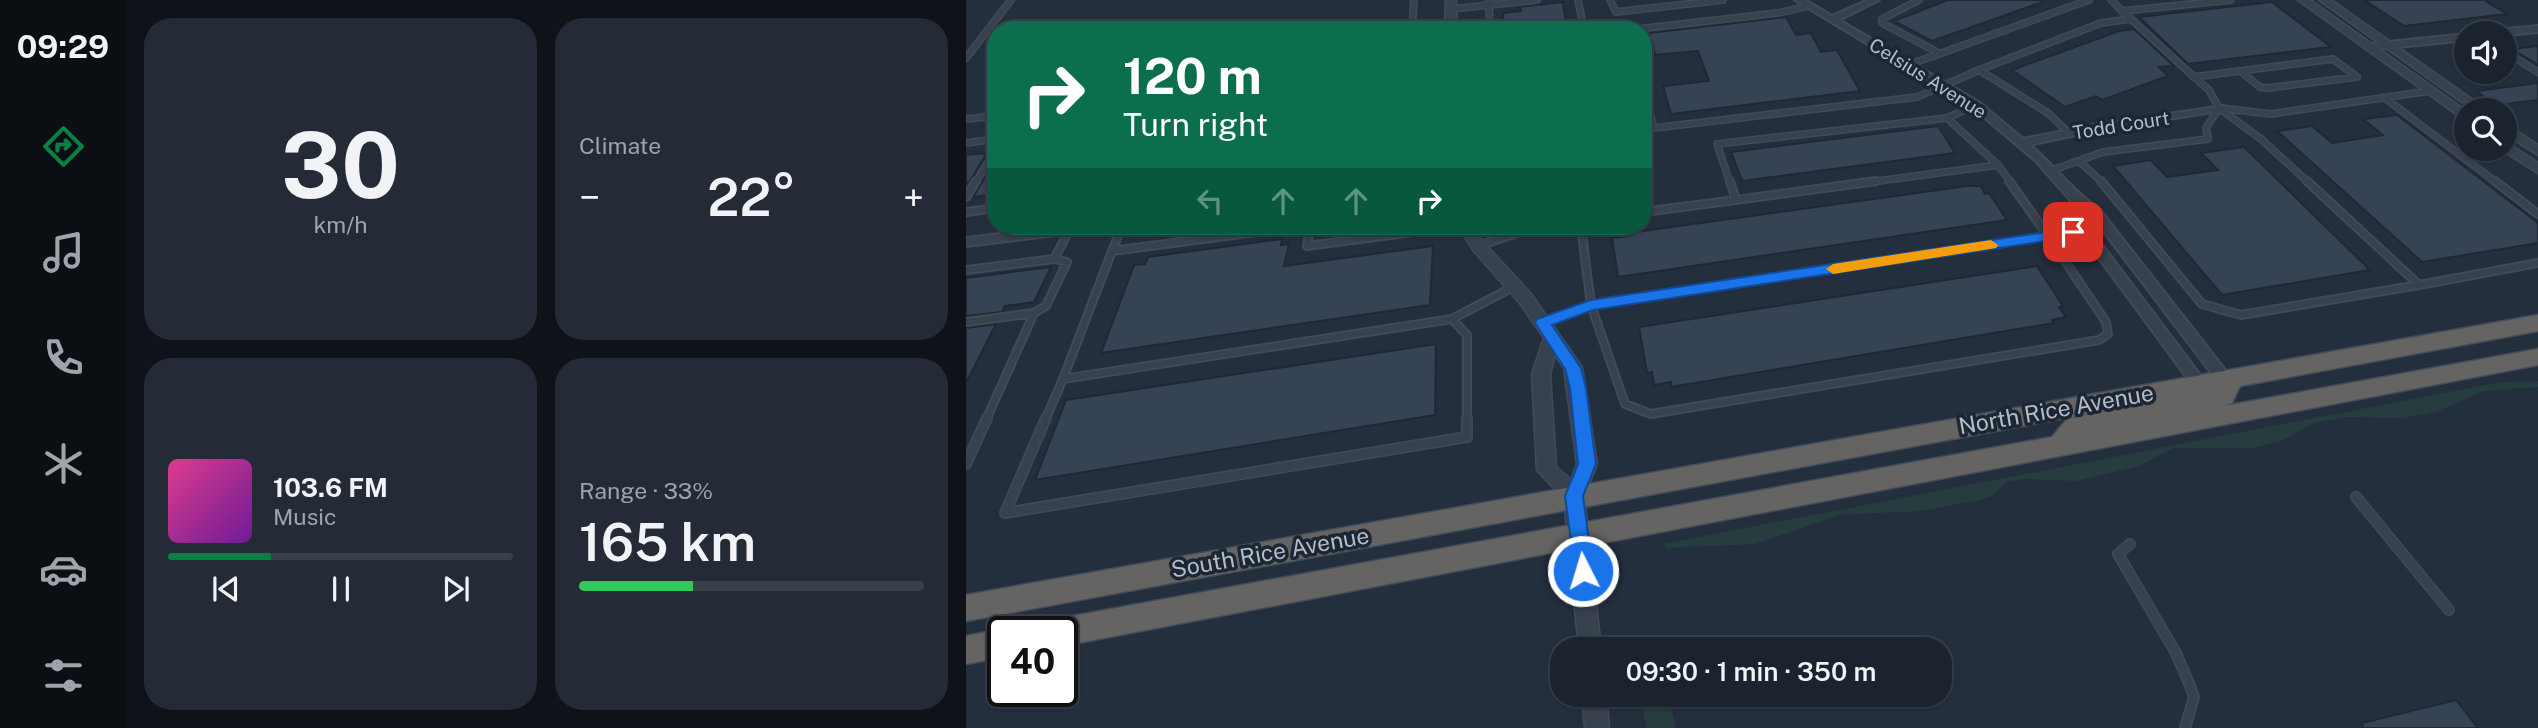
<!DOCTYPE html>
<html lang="en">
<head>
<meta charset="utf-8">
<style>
  :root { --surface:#1b232e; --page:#242b36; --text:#f1f3f6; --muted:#a0a4aa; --line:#39404a; --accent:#0b8043 }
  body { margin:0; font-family:"Public Sans",sans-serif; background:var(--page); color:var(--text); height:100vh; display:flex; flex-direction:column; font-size:26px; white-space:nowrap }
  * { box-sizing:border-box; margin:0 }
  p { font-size:23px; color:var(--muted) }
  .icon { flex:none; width:38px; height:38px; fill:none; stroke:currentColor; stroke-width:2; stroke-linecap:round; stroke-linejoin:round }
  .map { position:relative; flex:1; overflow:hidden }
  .side { display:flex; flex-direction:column; gap:18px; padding:18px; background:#0f1319; width:840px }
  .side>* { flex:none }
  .guide { position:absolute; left:21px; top:21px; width:665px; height:214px; border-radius:28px; box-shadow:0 2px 5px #0004,0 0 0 2px var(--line); background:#0b6e4f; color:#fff; overflow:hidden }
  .buttons { position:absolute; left:1488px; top:21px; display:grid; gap:14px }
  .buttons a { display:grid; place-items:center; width:63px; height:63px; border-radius:50%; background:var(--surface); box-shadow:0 2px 5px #0004,0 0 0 2px var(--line); font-size:35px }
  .speed { position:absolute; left:21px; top:616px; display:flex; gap:14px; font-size:35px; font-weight:700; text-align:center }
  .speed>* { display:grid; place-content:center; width:91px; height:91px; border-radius:50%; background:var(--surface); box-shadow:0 2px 5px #0004,0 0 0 2px var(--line); line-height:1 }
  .speed .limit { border:4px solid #111; border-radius:10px; background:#fff; color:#111 }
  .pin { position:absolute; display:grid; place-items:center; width:60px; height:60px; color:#fff; margin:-30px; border-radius:14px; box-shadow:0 4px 10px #0006 }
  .me { position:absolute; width:77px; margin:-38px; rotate:355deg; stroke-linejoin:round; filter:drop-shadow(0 0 5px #0008) }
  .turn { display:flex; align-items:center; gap:24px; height:147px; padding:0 21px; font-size:32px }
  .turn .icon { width:91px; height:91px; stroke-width:2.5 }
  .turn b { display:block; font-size:49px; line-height:60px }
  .lanes { display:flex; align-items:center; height:66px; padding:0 21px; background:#0003; justify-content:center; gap:35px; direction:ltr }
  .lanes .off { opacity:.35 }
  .big { font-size:52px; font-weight:600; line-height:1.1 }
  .side .widget { flex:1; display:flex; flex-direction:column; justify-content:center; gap:10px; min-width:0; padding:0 24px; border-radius:28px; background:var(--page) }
  .side .dial { align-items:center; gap:0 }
  .dial b { font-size:91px; line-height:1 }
  .song { display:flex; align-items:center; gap:21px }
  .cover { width:84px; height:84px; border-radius:10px; background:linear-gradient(135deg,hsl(330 70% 55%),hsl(280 70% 35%)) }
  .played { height:7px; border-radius:4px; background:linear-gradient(90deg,var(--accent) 30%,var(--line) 30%) }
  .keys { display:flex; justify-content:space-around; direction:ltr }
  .heat { display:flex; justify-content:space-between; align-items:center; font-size:38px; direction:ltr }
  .charge { height:10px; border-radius:5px; background:linear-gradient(90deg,#34c759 33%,var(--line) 0) }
  .side .tiles { flex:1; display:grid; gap:18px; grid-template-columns:repeat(2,1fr) }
  .trip { position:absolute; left:584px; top:637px; width:402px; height:70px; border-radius:28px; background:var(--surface); box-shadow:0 2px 5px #0004,0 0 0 2px var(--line); font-weight:600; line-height:70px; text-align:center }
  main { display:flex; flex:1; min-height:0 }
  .tab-bar { display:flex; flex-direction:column; width:126px; justify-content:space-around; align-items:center; background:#0b0e12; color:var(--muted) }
  .tab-bar .icon { width:49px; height:49px }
  .tab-bar .current { color:var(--accent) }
  .tab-bar b { font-size:32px; color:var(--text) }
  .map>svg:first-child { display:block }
</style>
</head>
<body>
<main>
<nav class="tab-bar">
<b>09:29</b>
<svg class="icon current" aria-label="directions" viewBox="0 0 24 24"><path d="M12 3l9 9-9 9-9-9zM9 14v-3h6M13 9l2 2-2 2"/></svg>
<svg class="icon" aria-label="music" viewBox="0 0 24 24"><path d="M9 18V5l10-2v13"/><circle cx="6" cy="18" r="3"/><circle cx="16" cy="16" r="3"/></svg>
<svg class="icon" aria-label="phone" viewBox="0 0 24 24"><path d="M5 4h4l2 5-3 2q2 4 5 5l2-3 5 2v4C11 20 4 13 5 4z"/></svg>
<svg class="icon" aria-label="climate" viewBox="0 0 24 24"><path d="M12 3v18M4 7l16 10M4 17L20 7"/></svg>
<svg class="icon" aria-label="car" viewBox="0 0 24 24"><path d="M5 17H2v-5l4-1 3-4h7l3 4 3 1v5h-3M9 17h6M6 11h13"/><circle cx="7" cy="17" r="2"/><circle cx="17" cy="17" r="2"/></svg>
<svg class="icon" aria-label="filters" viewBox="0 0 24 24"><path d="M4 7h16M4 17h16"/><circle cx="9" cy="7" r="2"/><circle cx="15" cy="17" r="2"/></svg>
</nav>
<section class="side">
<div class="tiles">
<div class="widget dial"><b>30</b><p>km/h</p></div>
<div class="widget"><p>Climate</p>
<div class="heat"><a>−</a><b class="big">22°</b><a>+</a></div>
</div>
<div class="widget">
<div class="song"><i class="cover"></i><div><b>103.6 FM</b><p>Music</p></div></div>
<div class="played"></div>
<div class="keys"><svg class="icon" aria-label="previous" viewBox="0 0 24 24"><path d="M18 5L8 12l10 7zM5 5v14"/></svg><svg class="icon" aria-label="pause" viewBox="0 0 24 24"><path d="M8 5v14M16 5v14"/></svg><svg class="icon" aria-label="next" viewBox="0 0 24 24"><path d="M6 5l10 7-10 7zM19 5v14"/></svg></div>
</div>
<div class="widget"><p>Range · 33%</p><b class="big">165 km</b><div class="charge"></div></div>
</div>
</section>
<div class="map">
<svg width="1572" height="728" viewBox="0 0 1572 728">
  <rect width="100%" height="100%" fill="#242f3e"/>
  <path fill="#263c3f" d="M1572,381V387L1518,391L1472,411L1438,418L1381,417L1347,423L1314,442L1286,448H1208L1173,466L1111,481L1059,479L1041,482L1026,496L1013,500L955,511L874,515L789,544L701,548L697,544L1488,391L1537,382Z
    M675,695H702L710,728H680Z"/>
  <path fill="#364354" stroke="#1f2835" stroke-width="2" d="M982,0H1076L1077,2L966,41L928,21Z
    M1398,0H1518L1541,14L1438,26Z
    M597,2L601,30H538L537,13L555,11L554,7Z
    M1306,2L1365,47L1222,64L1173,17Z
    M820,17L830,35L845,33L855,52L871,50L894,91L705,114L697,86L743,81L732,51L689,55L683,33Z
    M1168,29L1208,66L1193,67L1202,76L1136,100L1130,96L1099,107L1046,70L1153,31Z
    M1572,46V65L1546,49Z
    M1572,83V100L1531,105L1510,91Z
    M1431,115L1572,223V243L1456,262L1311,131L1346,126L1366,143L1417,135L1397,119Z
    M972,126L989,153L776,181L765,152Z
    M1278,147L1404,270L1256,295L1147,166L1185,160L1201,177L1252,170L1235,153Z
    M21,153L7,176L0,186V155Z
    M30,159V194L7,197L15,184Z
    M1001,186H1015L1019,194L1023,193L1041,220L652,277L646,238L663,236L662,233Z
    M316,239L315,245L323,244L318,266L467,246L464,305L135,353L168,265L179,264L182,257Z
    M1071,266L1097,306L1093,307L1100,317L1086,320L1088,323L705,387V382L688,385L686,372L681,373L673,327Z
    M85,267L68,302L39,306L36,312L0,316V278Z
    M30,324L0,383V328Z
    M470,344L469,415L69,480L100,400Z
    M1490,700L1512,728H1397L1396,723Z"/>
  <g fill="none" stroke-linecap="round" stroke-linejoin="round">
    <defs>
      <path id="service-far2" d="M612,0L618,30
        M644,0L650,12L757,0
        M953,0L916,19V23L973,53
        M523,1L524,30
        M485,9L571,0
        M1156,11L1265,0
        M1165,19L1228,77L1274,71
        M446,30L448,0
        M663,30L812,13L842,6
        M1538,51L1572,72
        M0,58L45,0
        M1367,59L1391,77L1301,88L1294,87L1274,71Z
        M945,64L1123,0
        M1013,70L1135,23L1165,19L1145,0
        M1228,77L1243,90L1253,108L1295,139L1343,183
        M677,87L688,128L951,97L1013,70L1082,113L1103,133
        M1419,98L1531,183
        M1010,105L981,118L1032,165L1045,183
        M1254,108L1305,114L1464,91
        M0,119L30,116
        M0,143L30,139
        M1113,161L1137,183
        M1084,171L1137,152L1242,139L1240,128L1253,108
        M9,183L30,149
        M764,183L751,144L981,118
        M897,183L1032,165"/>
      <path id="service-far1" d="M1043,181L1082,236L1119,231
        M1135,181L1236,304L1275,315L1453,285L1341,181
        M1529,181L1572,214
        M0,197L10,181
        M770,200L910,181
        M0,212L30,208
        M677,212L770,200L764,181
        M156,226L146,251L337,226
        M344,226L341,246L455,231V226
        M615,226L625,305
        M1082,236L1140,322L1142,334L1133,340L685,414L659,404L625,305Z
        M512,246L572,226
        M146,251L97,379L486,319L549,286
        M88,259L104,229
        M0,270L88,259L101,262L80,306L68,313L20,420
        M1453,285L1572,263
        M486,319L501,335V420
        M0,322L68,313
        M577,323L625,305
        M79,420L97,379"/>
      <path id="service" d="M80,418L39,513L501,437V418
        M0,464L21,418
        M1390,497L1483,610
        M1164,544L1152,554L1210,653L1222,681L1228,697L1219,728"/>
      <path id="minor" d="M829,0H839L866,16L902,0H913L873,20L1014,103L1057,139L1133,124L1257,106V110L1253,111L1133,130L1064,145C1089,166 1107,192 1134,210L1263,375L1265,379L1263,383H1253L1126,216L1116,209L1115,217L1240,383L1238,387H1228L1105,220L1103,217L1105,201L1070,161L1006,107Z
        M1572,26V32L1538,35L1525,33L1530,30Z
        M1500,34V40L1403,50L1398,47L1403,44Z
        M101,226H137L131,230L0,246V238Z"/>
      <path id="tertiary" d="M480,0H490L491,30H479Z
        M1332,0H1344L1500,111V121Z
        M1353,0H1365L1521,110H1507Z
        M1538,123L1572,145V155L1538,133Z
        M1538,141L1572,163V173L1534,149H1538Z
        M492,226H506L517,242L565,294L616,367L631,464L618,496L635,649H613L598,499L571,470L566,374L578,338L553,302L507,250ZM589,355L598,368L611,464L605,480L590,467L584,374Z
        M616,695H640L643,728H619Z"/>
      <path id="trunk" d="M1572,315V331L1274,386L1266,403L1258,406L1572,349V365L96,646V632H82L86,622L96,618L1086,437L1101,419L1149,409L0,621V595Z
        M37,629L44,632H37V657L0,664V636Z"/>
    </defs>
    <use href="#service-far2" stroke="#414a57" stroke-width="8"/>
    <use href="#service-far1" stroke="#414a57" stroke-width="10"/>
    <use href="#service" stroke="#414a57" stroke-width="12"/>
    <use href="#minor" stroke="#414a57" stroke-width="4"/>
    <use href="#tertiary" stroke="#414a57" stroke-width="3"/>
    <use href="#trunk" stroke="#434c59" stroke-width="3"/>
    <use href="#service-far2" stroke="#38414e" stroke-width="5"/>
    <use href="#service-far1" stroke="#38414e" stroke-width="6"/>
    <use href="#service" stroke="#38414e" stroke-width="9"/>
    <use href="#minor" fill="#38414e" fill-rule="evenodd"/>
    <use href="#tertiary" fill="#38414e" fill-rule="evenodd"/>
    <use href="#trunk" fill="#656462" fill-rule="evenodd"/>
  </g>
  <path fill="#1a73e8" stroke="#114b97" stroke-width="2" d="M1107,228L1114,232L1112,236L627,310L586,325L615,368L620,388L630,464L617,496L627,571L624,578L617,580L610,578L599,496L612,464L604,388L599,369L569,323L571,319L625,300Z"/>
  <path fill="#f59e0b" d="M1025,240L1032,245L1030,248L867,274L860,269L867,264Z"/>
  <g text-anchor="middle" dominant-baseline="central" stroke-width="7" stroke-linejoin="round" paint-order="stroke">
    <g font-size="19" fill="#b4bcc9" stroke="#1d2633">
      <text transform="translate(962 78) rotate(32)">Celsius Avenue</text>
      <text transform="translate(1155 125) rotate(-9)">Todd Court</text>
    </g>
    <g font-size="23" fill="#b4bcc9" stroke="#1d2633">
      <text transform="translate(1090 409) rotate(-10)">North Rice Avenue</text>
      <text transform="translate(304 552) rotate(-10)">South Rice Avenue</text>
    </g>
  </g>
</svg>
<div class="buttons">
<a><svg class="icon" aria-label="sound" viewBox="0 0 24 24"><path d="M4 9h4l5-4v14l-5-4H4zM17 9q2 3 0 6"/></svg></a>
<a><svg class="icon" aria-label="search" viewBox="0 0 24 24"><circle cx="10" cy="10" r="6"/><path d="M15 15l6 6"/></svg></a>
</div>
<div class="speed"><div class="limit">40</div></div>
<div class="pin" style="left:1107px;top:232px;background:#d93025"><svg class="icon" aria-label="arrive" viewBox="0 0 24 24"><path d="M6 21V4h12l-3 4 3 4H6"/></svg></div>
<svg class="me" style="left:617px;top:571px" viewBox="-20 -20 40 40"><circle r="17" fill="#1a73e8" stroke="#fff" stroke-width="3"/><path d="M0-11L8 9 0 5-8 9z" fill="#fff"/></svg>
<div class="trip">09:30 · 1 min · 350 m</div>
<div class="guide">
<div class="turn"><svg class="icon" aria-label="right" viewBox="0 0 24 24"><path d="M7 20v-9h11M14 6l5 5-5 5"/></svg><div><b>120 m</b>Turn right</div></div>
<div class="lanes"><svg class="icon off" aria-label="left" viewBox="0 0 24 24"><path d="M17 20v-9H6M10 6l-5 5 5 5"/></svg><svg class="icon off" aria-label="ahead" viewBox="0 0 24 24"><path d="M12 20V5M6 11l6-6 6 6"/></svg><svg class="icon off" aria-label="ahead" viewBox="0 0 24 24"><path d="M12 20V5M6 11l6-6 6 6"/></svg><svg class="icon" aria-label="right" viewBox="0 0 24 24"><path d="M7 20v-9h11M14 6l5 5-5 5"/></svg></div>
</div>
</div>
</main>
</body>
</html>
